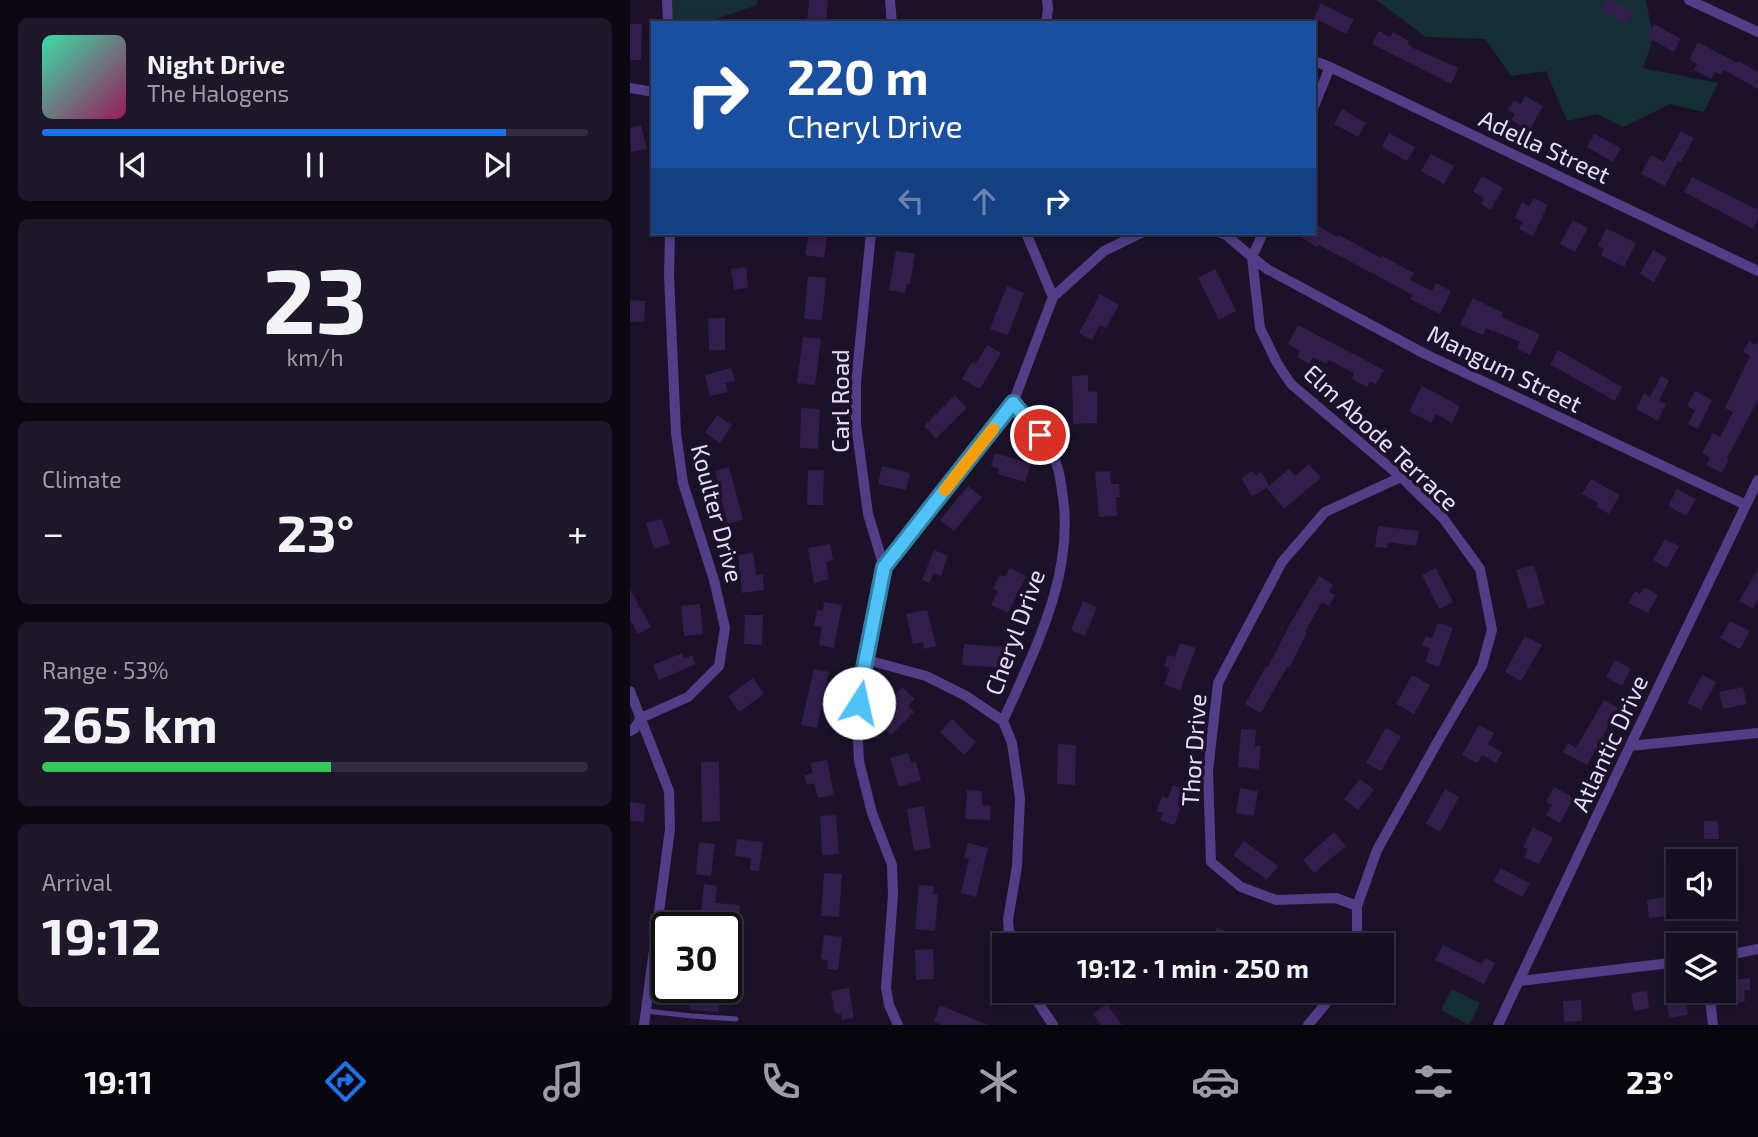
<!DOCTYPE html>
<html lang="en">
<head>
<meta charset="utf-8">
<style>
  :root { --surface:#140e20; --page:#1d1729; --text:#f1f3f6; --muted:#9d9ca5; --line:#332e3e; --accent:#1a73e8 }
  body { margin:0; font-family:"Exo 2",sans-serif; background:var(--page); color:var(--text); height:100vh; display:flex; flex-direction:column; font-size:26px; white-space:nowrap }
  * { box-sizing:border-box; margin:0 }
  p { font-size:23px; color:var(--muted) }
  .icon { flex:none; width:38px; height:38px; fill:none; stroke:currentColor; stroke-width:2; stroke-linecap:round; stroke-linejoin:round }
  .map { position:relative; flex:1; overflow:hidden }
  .side { display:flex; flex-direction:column; gap:18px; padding:18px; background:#0b0812; width:630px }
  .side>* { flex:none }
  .top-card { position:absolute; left:21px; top:21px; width:665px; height:214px; border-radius:0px; box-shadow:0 4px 10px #0003,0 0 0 2px var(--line); background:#1a4fa0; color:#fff; overflow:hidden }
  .fabs { position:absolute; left:1036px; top:849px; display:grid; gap:14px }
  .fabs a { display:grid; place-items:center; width:70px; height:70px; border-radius:0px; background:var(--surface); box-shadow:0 4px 10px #0003,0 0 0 2px var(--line); font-size:35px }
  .speed { position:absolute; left:21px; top:912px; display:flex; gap:14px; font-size:35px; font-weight:700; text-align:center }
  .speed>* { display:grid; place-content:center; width:91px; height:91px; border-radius:50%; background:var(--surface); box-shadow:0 4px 10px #0003,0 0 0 2px var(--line); line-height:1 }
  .speed .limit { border:4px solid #111; border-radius:10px; background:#fff; color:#111 }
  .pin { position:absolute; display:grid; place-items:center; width:60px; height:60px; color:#fff; margin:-30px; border:4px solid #fff; border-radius:50%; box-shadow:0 2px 7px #0007 }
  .me { position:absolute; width:77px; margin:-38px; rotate:10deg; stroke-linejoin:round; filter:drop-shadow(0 0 5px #0008) }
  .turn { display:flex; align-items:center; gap:24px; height:147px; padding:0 21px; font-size:32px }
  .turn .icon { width:91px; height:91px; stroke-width:2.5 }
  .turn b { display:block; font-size:49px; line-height:60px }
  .lanes { display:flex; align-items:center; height:66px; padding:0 21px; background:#0003; justify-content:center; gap:35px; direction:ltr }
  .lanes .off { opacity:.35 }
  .big { font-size:52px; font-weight:700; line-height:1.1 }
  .side .tile { flex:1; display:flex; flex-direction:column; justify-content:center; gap:10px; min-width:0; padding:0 24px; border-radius:10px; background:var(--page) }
  .side .dial { align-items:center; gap:0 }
  .dial b { font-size:91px; line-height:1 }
  .song { display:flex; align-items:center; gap:21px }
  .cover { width:84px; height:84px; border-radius:10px; background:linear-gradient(135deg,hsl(160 70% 55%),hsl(330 70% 35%)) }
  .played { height:7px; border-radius:4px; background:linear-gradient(90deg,var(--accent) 85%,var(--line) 85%) }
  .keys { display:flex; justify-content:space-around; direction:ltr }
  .heat { display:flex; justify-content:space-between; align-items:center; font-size:38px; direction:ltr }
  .charge { height:10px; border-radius:5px; background:linear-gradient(90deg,#34c759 53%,var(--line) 0) }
  .trip { position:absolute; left:362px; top:933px; width:402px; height:70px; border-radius:0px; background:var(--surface); box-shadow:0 4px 10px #0003,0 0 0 2px var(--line); font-weight:700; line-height:70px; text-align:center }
  .tab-bar { display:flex; height:112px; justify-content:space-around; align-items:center; background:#08060d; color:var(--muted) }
  .tab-bar .icon { width:49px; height:49px }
  .tab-bar .selected { color:var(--accent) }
  .tab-bar b { font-size:32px; color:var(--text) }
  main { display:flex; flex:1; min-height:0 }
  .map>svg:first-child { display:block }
</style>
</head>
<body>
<main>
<section class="side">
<div class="tile">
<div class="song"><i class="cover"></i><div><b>Night Drive</b><p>The Halogens</p></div></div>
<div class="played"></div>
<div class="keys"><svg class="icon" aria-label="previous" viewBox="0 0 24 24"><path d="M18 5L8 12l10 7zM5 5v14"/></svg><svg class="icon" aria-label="pause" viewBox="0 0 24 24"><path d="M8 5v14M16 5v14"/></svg><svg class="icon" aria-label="next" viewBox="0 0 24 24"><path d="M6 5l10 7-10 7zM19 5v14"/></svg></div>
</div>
<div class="tile dial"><b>23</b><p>km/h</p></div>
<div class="tile"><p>Climate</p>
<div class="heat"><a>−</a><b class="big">23°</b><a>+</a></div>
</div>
<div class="tile"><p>Range · 53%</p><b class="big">265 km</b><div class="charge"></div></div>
<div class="tile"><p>Arrival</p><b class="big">19:12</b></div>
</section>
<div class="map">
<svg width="1128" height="1025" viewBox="0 0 1128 1025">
  <rect width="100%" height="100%" fill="#1b122a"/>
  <path fill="#152e34" d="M37,0H127V5L74,23H38Z
    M746,0H1016L1023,38L1013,68L1088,83L1074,112L1040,104L993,127L967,114L937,121L916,71L881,76L855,39L796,37Z
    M822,989L850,1003L839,1025L811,1010Z"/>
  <path fill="#311e4a" d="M179,0H198L196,22L177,21Z
    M977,0H982L1003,12L996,24L972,10Z
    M691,3L724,20L716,34L684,18Z
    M0,24H12L11,60H0Z
    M1024,24L1051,39L1044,52L1017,37Z
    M749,31L760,37L763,32L779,41L778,44L783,48L828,68L821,84L742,44Z
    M1068,42L1107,63L1108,61L1128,72V89L1094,70L1091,75L1085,72L1081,79L1064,70L1067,64L1059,59Z
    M895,96L913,106L899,131L881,120L885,114L878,110L884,100L891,104Z
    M712,109L736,123L728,137L704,124Z
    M11,125L17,149L1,152L0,128Z
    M1051,131L1064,138L1051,162L1048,161L1035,186L1011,174L1021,155L1034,162Z
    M759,133L785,147L777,161L752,147Z
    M964,134L991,148L983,162L957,147Z
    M801,154L824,166L814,184L791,171Z
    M852,176L873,188L861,210L851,204L854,198L843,192Z
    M1062,177L1128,210V219L1123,229L1054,192Z
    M904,198L918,205L903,236L889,229L893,222L885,218L892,202L899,206Z
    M943,220L958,228L945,252L930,244Z
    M684,223L707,237L709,235L751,258L752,256L784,273L780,280L802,291L806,283L821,291L810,314L780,299L783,295L689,245L687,247L664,233H684Z
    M976,228L1006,243L994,267L971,255L974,249L968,246Z
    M179,233H198L194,258L175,255Z
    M1023,250L1037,258L1024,282L1010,274Z
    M266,251L285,254L280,284H277L275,293L259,290Z
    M116,267L118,288L104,290L101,269Z
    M585,269L606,311L589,320L568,278Z
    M178,276L196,278L192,320L174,319Z
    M377,286L394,293L378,335L360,329Z
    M470,294L489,305L476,328L470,325L462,340L449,333Z
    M843,298L873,313L871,317L910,334L900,355L887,349L890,342L864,331L863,332L856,328L853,335L830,325Z
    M0,300L15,301L14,322H0Z
    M78,318H95V350H79Z
    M668,325L754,370L746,384L740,381L737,387L722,379L724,373L699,360L696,364L683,357L679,364L667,357L670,351L658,344Z
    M173,337L191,339L185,385L167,383Z
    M1128,340V400L1097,458L1099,459L1092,473L1076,465L1080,458L1072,453L1083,433L1090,437L1103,412L1095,408L1120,356L1113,352L1119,341L1126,345Z
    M357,345L371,353L350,389L332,379L342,362L346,364Z
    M928,350L992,387L985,401L920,364Z
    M101,368L105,381L95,383L98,392L80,396L75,375Z
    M458,375V392L467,391V423L443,424L442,376Z
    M1031,376L1039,380L1029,401L1036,404L1028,421L1006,409L1014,393L1020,397Z
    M792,386L830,406L822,423L806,414L801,423L779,411Z
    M1065,391L1082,400L1068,429L1058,424L1065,410L1057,406Z
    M325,395L337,408L306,438L294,426Z
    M171,408L190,409L188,449L170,448Z
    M87,415L102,425L90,443L75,433Z
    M365,453L401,464L395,482L368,474L369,469L361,466Z
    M679,464L691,478L654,509L637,488L622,496L611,478L622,471L626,476L631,472L639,486L659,469L665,476Z
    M252,466L280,473L276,490L248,484Z
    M99,467L113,519L98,524L91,499H93L85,471Z
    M178,470H194L193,505H177Z
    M480,471L481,484H489L490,497H486L487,516L469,517L465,472Z
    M961,479L990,495L979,514L966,506L968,503L952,494Z
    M338,486L352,497L324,531L310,520Z
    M1047,489L1066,499L1056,516L1038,506Z
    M32,519L40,544L24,549L16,523Z
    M748,526L789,531L786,546L758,542L757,548L745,547Z
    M1035,539L1049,546L1037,568L1023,560Z
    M200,544L203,560L196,562L199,579L184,583L178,548Z
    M304,550L318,556L311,576L303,573L300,583L292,580Z
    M123,553L126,575L133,574L134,590L112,593L108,555Z
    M904,565L915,604L898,609L886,570Z
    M380,568L396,576L378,613L361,605L368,591L363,589L370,575L375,577Z
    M806,568L823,602L809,609L792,575Z
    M1128,569V600L1123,609L1109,601Z
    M689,576L703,585L699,592L705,595L699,606L692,602L675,632L677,633L659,668L657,667L631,713L615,704L636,666L638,667L660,624Z
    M1014,587L1028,595L1018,613L998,603L1005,591L1010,594Z
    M0,589L21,627L8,634L0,620Z
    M453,601L467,607L455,636L441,630Z
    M194,602L212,605L204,648L189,645L192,627L184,626L187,610L193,611Z
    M70,604L73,634L54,636L51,606Z
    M297,610L306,646L294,649L293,642L283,644L276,614Z
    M115,615H133L132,645L114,644Z
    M1100,621L1120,631L1110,649L1090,638Z
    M808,623L823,628L809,667L795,662L800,648L792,645L796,636L802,638Z
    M895,636L912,645L891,681L875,672Z
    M550,643L566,648L550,690L534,684L540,669L534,666L538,655L545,657Z
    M334,644L375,647L374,668L332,665Z
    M52,653L54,659L62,655L66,664L29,680L23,665Z
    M985,660L1001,669L992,686L976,677Z
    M184,669L199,672L187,728L171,725Z
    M782,675L800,685L784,714L766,704Z
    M1072,675L1086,682L1071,710L1057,703Z
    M123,678L134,694L109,712L98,696Z
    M272,687L285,699L278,706L284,712L261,735L251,726L259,717L251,710Z
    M1113,687L1117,704L1093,709L1089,692Z
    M974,700L988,708L957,765L933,752L938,743L946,748Z
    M322,719L346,742L334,755L310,732Z
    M849,725L864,733L858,744L872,752L866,763L852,755L847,763L832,755Z
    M756,728L771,736L751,771L736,763Z
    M611,729L626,730L625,746H631L629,769L608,767Z
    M428,744L446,745L445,785L427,784Z
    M278,753L281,763L286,762L291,780L269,787L260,758Z
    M197,760L204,795L188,798L184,783L177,785L174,775L183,773L180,763Z
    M71,762H89L90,821L72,822Z
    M730,779L744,790L728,810L714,799Z
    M543,785L558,790L544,825L530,820L533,813L526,811L532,796L538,798Z
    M924,787L944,798L930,823L916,815L922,805L916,802Z
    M610,788L628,791L624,816L606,813Z
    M815,789L829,797L810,832L796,824Z
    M337,790L352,791V805L361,806L360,820L335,819Z
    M0,802L15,804L14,822L0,821Z
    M294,806L301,848L284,851L277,809Z
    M206,815L209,854L192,855L190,816Z
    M1074,821H1088L1089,839H1074Z
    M903,827L923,838L909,864L894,857L898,849L893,847Z
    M704,832L716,846L684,873L673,860Z
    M107,839L133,842L129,871L120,870L121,858L105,856Z
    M614,841L648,866L637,880L603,855Z
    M69,842L85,844L81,876L66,874Z
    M338,843L358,848L346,897L331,893L339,859L334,858Z
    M871,868L900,884L892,897L863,881Z
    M194,873L212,874L209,917L191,916Z
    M1094,879H1100L1102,897H1104L1106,917L1083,919V906H1094Z
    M74,884L87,886L85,903L110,905L108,927L107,926L106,956L96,955V925L70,923Z
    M289,885L304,886L303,894L308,895L305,931L285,929Z
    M1039,897V906H1063V918L1046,919V915L1019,918L1017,900Z
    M586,928L615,937L612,945H573L576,934L584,936Z
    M194,935L212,937L208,970L197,969L198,960L191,959Z
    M813,945L852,964L855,958L865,963L854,984L805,960Z
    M303,949L304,979L286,980L285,950Z
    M1120,978V990H1114L1115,1002L1098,1004L1096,981Z
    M219,988L224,1018L212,1020L211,1013L205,1014L201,991Z
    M1017,991L1019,1008L1004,1011L1001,993Z
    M60,992L90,993L89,1012L59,1010Z
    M1055,992L1058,1015L1039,1018L1036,994Z
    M951,1000L952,1021L934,1022L933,1001Z
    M477,1004L492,1025H471L463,1014Z
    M310,1005L358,1025H312L304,1022Z"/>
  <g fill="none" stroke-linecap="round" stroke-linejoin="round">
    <path stroke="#513e87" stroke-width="5" d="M16,1011L62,1016L106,1019"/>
    <path stroke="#513e87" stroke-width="10" d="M37,0L38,23
      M260,0L262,23
      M1059,0L1128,32
      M416,23L418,9L417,0
      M684,61L700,67L1128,271
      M0,88L23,92
      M684,106L700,67
      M241,233L226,383V424L238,514L254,567
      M396,233L423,297
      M591,233L596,235L622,257L630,328L647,363L661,384L771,477L813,518L850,569L862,630L852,666L808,741L747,850L727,906V945
      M633,233L622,257L637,269L795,354L1116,505
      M237,660L296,676L336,696L373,721L382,743L390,798L387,866L378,920L380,945
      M0,691L39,791L40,829L14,1025
      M11,718L58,697L89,666L95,628L84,580L53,483L46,433L39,276L40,233
      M373,721C405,649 446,572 432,491C431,484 430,476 428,469C421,444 400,423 383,403
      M0,731L4,729L11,718
      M1000,746L1128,733
      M727,906L706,898L646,900L611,887L581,862L578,771L588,683L652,562L695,512L771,477
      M1094,956L1128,949
      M890,981L1048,962
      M400,990L423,1025
      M1079,990L1083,1025
      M268,1025L259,1005L256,988L263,895L262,865L242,813L229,761L227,718L231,688L254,567L383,403L423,297L474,251L511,233
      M678,1025L707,990
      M868,1025L1000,746L1128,480"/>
  </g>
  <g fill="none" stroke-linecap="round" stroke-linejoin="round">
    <defs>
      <path id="route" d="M229,703L230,688L254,567L383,403L410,435"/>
    </defs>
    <use href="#route" stroke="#337fa1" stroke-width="18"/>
    <use href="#route" stroke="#4fc3f7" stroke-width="12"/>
    <path stroke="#f59e0b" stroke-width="12" d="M315,490L363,429"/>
  </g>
  <g text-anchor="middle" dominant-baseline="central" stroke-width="7" stroke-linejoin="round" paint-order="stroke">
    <g font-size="24" fill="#e7dbfe" stroke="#1b122a">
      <text transform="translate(915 146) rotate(25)">Adella Street</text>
      <text transform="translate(875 368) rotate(26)">Mangum Street</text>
      <text transform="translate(209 401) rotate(-90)">Carl Road</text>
      <text transform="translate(752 437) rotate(43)">Elm Abode Terrace</text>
      <text transform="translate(88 513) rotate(75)">Koulter Drive</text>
      <text transform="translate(384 632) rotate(-70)">Cheryl Drive</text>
      <text transform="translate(979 743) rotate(-65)">Atlantic Drive</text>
      <text transform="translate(563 750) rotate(-86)">Thor Drive</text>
    </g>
  </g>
</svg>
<div class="fabs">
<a><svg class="icon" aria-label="sound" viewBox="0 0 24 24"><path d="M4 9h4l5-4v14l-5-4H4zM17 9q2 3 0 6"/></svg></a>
<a><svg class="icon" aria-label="layers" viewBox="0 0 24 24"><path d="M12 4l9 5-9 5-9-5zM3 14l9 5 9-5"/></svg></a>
</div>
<div class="speed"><div class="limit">30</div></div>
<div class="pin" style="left:410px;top:435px;background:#d93025"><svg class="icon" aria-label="arrive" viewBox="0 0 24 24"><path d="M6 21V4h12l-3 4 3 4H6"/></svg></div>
<svg class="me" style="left:229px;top:703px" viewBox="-20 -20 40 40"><circle r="19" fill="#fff"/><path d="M0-13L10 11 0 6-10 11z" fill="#4fc3f7"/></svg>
<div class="trip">19:12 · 1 min · 250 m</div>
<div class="top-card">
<div class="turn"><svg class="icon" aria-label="right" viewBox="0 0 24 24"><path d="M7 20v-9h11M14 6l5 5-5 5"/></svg><div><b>220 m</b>Cheryl Drive</div></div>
<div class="lanes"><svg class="icon off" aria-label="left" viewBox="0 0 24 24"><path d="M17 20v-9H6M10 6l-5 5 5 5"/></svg><svg class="icon off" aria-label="ahead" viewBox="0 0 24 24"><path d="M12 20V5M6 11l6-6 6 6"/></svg><svg class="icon" aria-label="right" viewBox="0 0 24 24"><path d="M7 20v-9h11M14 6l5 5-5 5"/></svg></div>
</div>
</div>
</main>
<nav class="tab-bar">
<b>19:11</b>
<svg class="icon selected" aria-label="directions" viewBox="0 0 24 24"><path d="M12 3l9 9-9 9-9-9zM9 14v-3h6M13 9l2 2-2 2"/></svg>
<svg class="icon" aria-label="music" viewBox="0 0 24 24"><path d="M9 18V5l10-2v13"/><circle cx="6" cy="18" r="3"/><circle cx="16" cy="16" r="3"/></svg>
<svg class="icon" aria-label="phone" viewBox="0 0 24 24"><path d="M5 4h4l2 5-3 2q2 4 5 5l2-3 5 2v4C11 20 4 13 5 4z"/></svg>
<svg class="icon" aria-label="climate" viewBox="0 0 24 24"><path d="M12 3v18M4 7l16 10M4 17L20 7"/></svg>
<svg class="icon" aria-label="car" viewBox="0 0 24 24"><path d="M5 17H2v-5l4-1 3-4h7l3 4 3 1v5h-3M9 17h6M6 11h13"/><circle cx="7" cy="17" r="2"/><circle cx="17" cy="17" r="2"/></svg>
<svg class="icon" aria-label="filters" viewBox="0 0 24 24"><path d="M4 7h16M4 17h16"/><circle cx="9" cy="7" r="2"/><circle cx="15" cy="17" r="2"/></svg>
<b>23°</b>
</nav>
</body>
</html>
